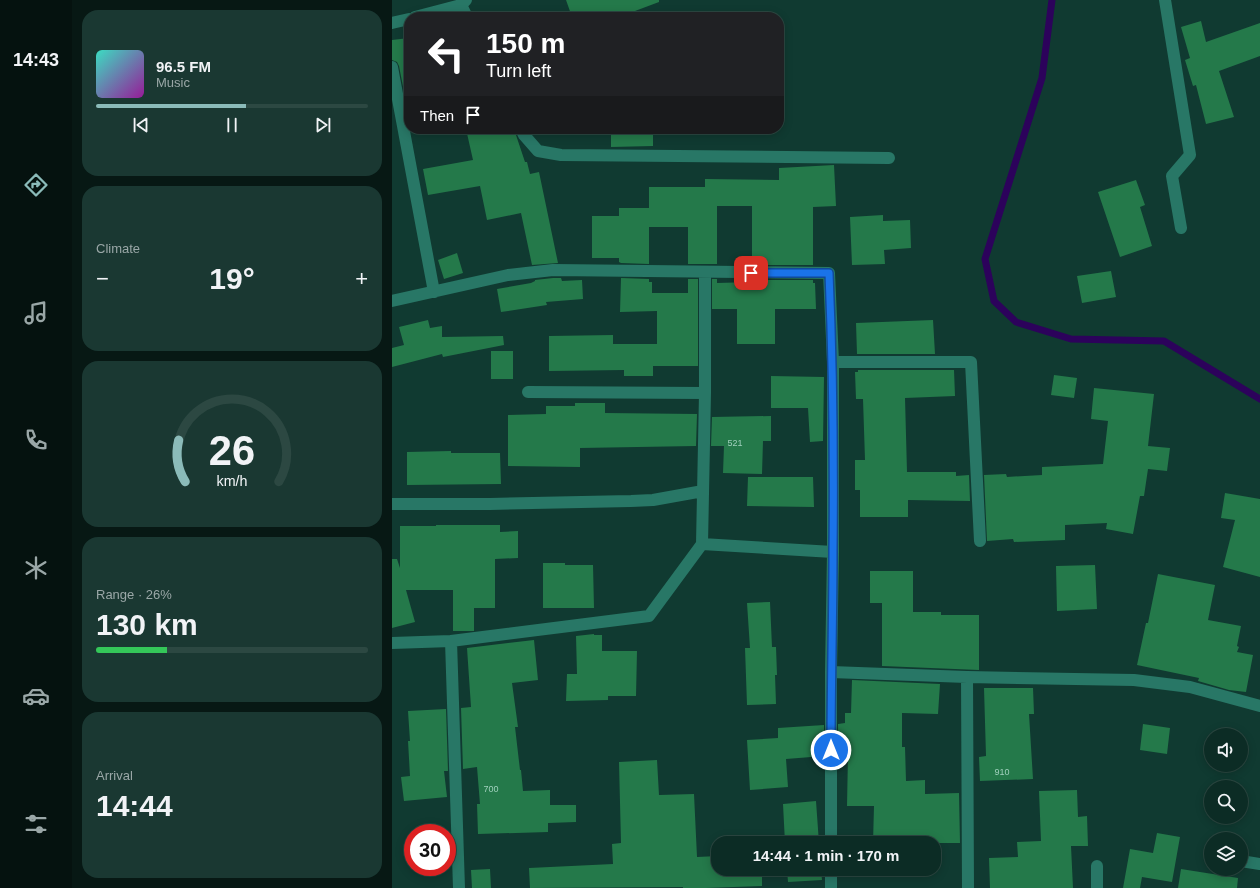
<!DOCTYPE html>
<html lang="en">
<head>
<meta charset="utf-8">
<style>
  :root { --surface:#0c2c25; --page:#1a3832; --text:#f1f3f6; --muted:#9aa7a7; --line:#2c4842; --accent:#8bbbb9 }
  body { margin:0; font-family:Helvetica,sans-serif; background:var(--page); color:var(--text); height:100vh; display:flex; flex-direction:column; font-size:15px; white-space:nowrap }
  * { box-sizing:border-box; margin:0 }
  p { font-size:13px; color:var(--muted) }
  .icon { flex:none; width:22px; height:22px; fill:none; stroke:currentColor; stroke-width:2; stroke-linecap:round; stroke-linejoin:round }
  .map { position:relative; flex:1; overflow:hidden }
  .drawer { display:flex; flex-direction:column; gap:10px; padding:10px; background:#071814; width:320px }
  .drawer>* { flex:none }
  .guide { position:absolute; left:12px; top:12px; width:380px; height:122px; border-radius:16px; box-shadow:0 2px 10px #0003,0 0 0 1px var(--line); background:#202124; color:#fff; overflow:hidden }
  .tools { position:absolute; left:812px; top:728px; display:grid; gap:8px }
  .tools a { display:grid; place-items:center; width:44px; height:44px; border-radius:50%; background:var(--surface); box-shadow:0 2px 10px #0003,0 0 0 1px var(--line); font-size:20px }
  .speed { position:absolute; left:12px; top:824px; display:flex; gap:8px; font-size:20px; font-weight:700; text-align:center }
  .speed>* { display:grid; place-content:center; width:52px; height:52px; border-radius:50%; background:var(--surface); box-shadow:0 2px 10px #0003,0 0 0 1px var(--line); line-height:1 }
  .speed .limit { border:6px solid #d22; background:#fff; color:#111 }
  .pin { position:absolute; display:grid; place-items:center; width:34px; height:34px; color:#fff; margin:-17px; border-radius:8px; box-shadow:0 2px 6px #0006 }
  .me { position:absolute; width:44px; margin:-22px; rotate:0deg; stroke-linejoin:round; filter:drop-shadow(0 0 3px #0008) }
  .turn { display:flex; align-items:center; gap:14px; height:84px; padding:0 16px; font-size:18px }
  .turn .icon { width:52px; height:52px; stroke-width:2.5 }
  .turn b { display:block; font-size:28px; line-height:34px }
  .then { display:flex; align-items:center; height:38px; padding:0 16px; background:#0003; gap:8px; font-size:15px }
  .big { font-size:30px; font-weight:600; line-height:1.1 }
  .drawer .widget { flex:1; display:flex; flex-direction:column; justify-content:center; gap:6px; min-width:0; padding:0 14px; border-radius:16px; background:var(--page) }
  .drawer .dial { align-items:center; gap:0 }
  .dial svg { height:104px; overflow:visible; fill:none; stroke:var(--line); stroke-width:7; stroke-linecap:round; text-anchor:middle }
  .dial text { fill:var(--text); stroke:none }
  .song { display:flex; align-items:center; gap:12px }
  .cover { width:48px; height:48px; border-radius:6px; background:linear-gradient(135deg,hsl(170 70% 55%),hsl(300 70% 35%)) }
  .played { height:4px; border-radius:2px; background:linear-gradient(90deg,var(--accent) 55%,var(--line) 55%) }
  .keys { display:flex; justify-content:space-around; direction:ltr }
  .heat { display:flex; justify-content:space-between; align-items:center; font-size:22px; direction:ltr }
  .charge { height:6px; border-radius:3px; background:linear-gradient(90deg,#34c759 26%,var(--line) 0) }
  .trip { position:absolute; left:319px; top:836px; width:230px; height:40px; border-radius:16px; background:var(--surface); box-shadow:0 2px 10px #0003,0 0 0 1px var(--line); font-weight:600; line-height:40px; text-align:center }
  main { display:flex; flex:1; min-height:0 }
  .dock { display:flex; flex-direction:column; width:72px; justify-content:space-around; align-items:center; background:#05120f; color:var(--muted) }
  .dock .icon { width:28px; height:28px }
  .dock .selected { color:var(--accent) }
  .dock b { font-size:18px; color:var(--text) }
  .map>svg:first-child { display:block }
</style>
</head>
<body>
<main>
<nav class="dock">
<b>14:43</b>
<svg class="icon selected" aria-label="directions" viewBox="0 0 24 24"><path d="M12 3l9 9-9 9-9-9zM9 14v-3h6M13 9l2 2-2 2"/></svg>
<svg class="icon" aria-label="music" viewBox="0 0 24 24"><path d="M9 18V5l10-2v13"/><circle cx="6" cy="18" r="3"/><circle cx="16" cy="16" r="3"/></svg>
<svg class="icon" aria-label="phone" viewBox="0 0 24 24"><path d="M5 4h4l2 5-3 2q2 4 5 5l2-3 5 2v4C11 20 4 13 5 4z"/></svg>
<svg class="icon" aria-label="climate" viewBox="0 0 24 24"><path d="M12 3v18M4 7l16 10M4 17L20 7"/></svg>
<svg class="icon" aria-label="car" viewBox="0 0 24 24"><path d="M5 17H2v-5l4-1 3-4h7l3 4 3 1v5h-3M9 17h6M6 11h13"/><circle cx="7" cy="17" r="2"/><circle cx="17" cy="17" r="2"/></svg>
<svg class="icon" aria-label="filters" viewBox="0 0 24 24"><path d="M4 7h16M4 17h16"/><circle cx="9" cy="7" r="2"/><circle cx="15" cy="17" r="2"/></svg>
</nav>
<section class="drawer">
<div class="widget">
<div class="song"><i class="cover"></i><div><b>96.5 FM</b><p>Music</p></div></div>
<div class="played"></div>
<div class="keys"><svg class="icon" aria-label="previous" viewBox="0 0 24 24"><path d="M18 5L8 12l10 7zM5 5v14"/></svg><svg class="icon" aria-label="pause" viewBox="0 0 24 24"><path d="M8 5v14M16 5v14"/></svg><svg class="icon" aria-label="next" viewBox="0 0 24 24"><path d="M6 5l10 7-10 7zM19 5v14"/></svg></div>
</div>
<div class="widget"><p>Climate</p>
<div class="heat"><a>−</a><b class="big">19°</b><a>+</a></div>
</div>
<div class="widget dial"><svg viewBox="0 0 100 80">
<path d="M14 69A42 42 0 1 1 86 69"/>
<path d="M14 69A42 42 0 0 1 9 37" stroke="#8bbbb9"/>
<text x="50" y="56" font-size="32" font-weight="700">26</text>
<text x="50" y="72" font-size="11">km/h</text>
</svg></div>
<div class="widget"><p>Range · 26%</p><b class="big">130 km</b><div class="charge"></div></div>
<div class="widget"><p>Arrival</p><b class="big">14:44</b></div>
</section>
<div class="map">
<svg width="868" height="888" viewBox="0 0 868 888">
  <rect width="100%" height="100%" fill="#103a31"/>
  <g fill="none" stroke-linecap="round" stroke-linejoin="round">
    <path stroke="#2c025b" stroke-width="7" d="M660,0L650,78L593,259L602,301L624,322L679,339L772,341L868,399"/>
  </g>
  <path fill="#24794a" d="M174,0H267V2L227,17H180Z
    M809,21L814,42L868,23V56L827,71L842,117L814,124L804,85L801,86L793,60L798,58L789,27Z
    M17,38V117L7,66L5,62L0,60V40Z
    M74,129H122L133,162H135L138,174L147,172L166,263L140,265L129,213L95,220L88,186L36,195L31,169L81,160Z
    M219,129H261V146L219,147Z
    M442,165L444,206L421,207V265H360V206H325V264H296V227H257V264L229,263L227,262V258H200V216H227V208H257V187H313V179L387,180V168Z
    M744,180L753,205L748,207L760,246L728,257L706,192Z
    M491,215V221L518,220L519,248L492,250L493,264L460,265L458,217Z
    M65,253L71,273L52,279L46,260Z
    M719,271L724,297L690,303L685,276Z
    M161,278H169L170,281L190,280L191,299L154,302L155,305L109,312L105,289L139,283L143,281V280Z
    M229,278L257,279V282H260V293H296V279H306V366H261V376H232V370L157,371V336L221,335V344H265V311L228,312Z
    M320,279H325V283L360,282V280H421V283H423L424,309H383V344H345V309H320Z
    M36,320L38,328L50,326V337L111,336L112,345L51,357L50,354L0,367V348L12,345L7,327Z
    M541,320L543,354H465L464,323Z
    M99,351H121V379H99Z
    M466,370H562L563,396L513,398L515,472H564V476L577,475L578,501L516,500V517H468V490H463V460H473L471,399H464L463,372H466Z
    M662,375L685,378L682,398L659,395Z
    M379,376L432,377L431,441L418,442L416,408H379Z
    M702,388L762,394L756,446L778,448L775,471L756,469L752,496H748L741,534L714,529L715,523L673,525V540L622,542L621,539L595,541L592,475L614,474L615,477L650,475V467L711,464L716,421L699,419Z
    M183,403H213V413L305,414L304,446L188,448V467L116,466V415L154,414V406H183Z
    M379,416V441H371L370,474L331,473L332,446H319L320,417Z
    M59,451V453H108L109,484L15,485V452Z
    M356,477H421L422,507L355,506Z
    M833,493L868,499V577L831,567L843,520L829,518Z
    M44,525H108V532L126,531V558L103,559V608H82V631H61V590H14L23,622L0,628V559H5L8,568V526H44Z
    M151,563H173V565H201L202,608H151Z
    M703,565L705,609L665,611L664,566Z
    M478,571H521V612H549V615H587V670L490,666V603H478Z
    M766,574L823,585L816,620L849,626L845,646L847,647L845,652L861,655L854,692L837,690L806,681L807,678L745,665L754,623H756Z
    M378,602L380,647H384L385,675H383L384,704L355,705L353,648H358L355,603Z
    M202,634V635H210V651H245L244,696H216V700L174,701L175,674H185L184,636Z
    M142,640L146,680L120,683L126,727H123L128,770H129L131,791L158,790V805H184V822L156,823V832L86,834L85,804H88L85,767L71,769L69,708L79,707L75,648Z
    M460,680L548,684L546,714L510,713V747H513L514,781L533,780V794L567,793L568,843H481L482,806H455L456,754L446,755V724L453,723V713H459Z
    M592,688H641L642,714H637L641,779L588,781L587,757L594,756Z
    M54,709L56,771H52L55,797L12,801L9,777L18,776L16,741H18L16,711Z
    M751,724L778,728L775,754L748,750Z
    M432,725V756L394,759L396,787L358,790L355,740L386,738V728Z
    M265,760L267,795L302,794L305,857L326,856V869H370V886L314,888H291V887L138,888L137,868L221,864L220,844L229,843L227,762Z
    M685,790L686,817L695,816L696,846H679L681,888H598L597,858L626,857L625,842L649,841L647,791Z
    M424,801L427,843H393L391,804Z
    M765,833L788,837L780,882L750,877L748,888H731L738,849L761,853Z
    M98,869L99,888H80L79,870Z
    M395,869H429L430,880L396,882Z
    M789,869L846,878L845,888H786Z"/>
  <g fill="none" stroke-linecap="round" stroke-linejoin="round">
    <path stroke="#287766" stroke-width="12" d="M773,0L798,155L780,176L789,228
      M69,5L75,17
      M23,17L69,5L74,0
      M0,23L17,19
      M0,67L42,292
      M129,129L132,135L146,151L169,155L497,158
      M313,272V393L310,544L441,552
      M0,301L116,275L161,270L437,273L441,362V552L439,672V843
      M441,362H579L588,541
      M136,392L313,393
      M0,504H98L239,501L261,500L311,491
      M0,643L59,641
      M439,672L575,677L742,680L798,687L868,706
      M575,677L576,888
      M849,861L868,864
      M439,869V888
      M67,888L59,641L257,616L310,544
      M705,888V866"/>
  </g>
  <g fill="none" stroke-linecap="round" stroke-linejoin="round">
    <defs>
      <path id="route" d="M359,273H437C441,366 442,459 441,552C441,618 439,684 439,750"/>
    </defs>
    <use href="#route" stroke="#114b97" stroke-width="10"/>
    <use href="#route" stroke="#1a73e8" stroke-width="7"/>
  </g>
  <g text-anchor="middle" dominant-baseline="central" stroke-width="4" stroke-linejoin="round" paint-order="stroke">
    <g font-size="9" fill="#9fd0bc">
      <text x="343" y="443">521</text>
      <text x="610" y="772">910</text>
      <text x="99" y="789">700</text>
    </g>
  </g>
</svg>
<div class="tools">
<a><svg class="icon" aria-label="sound" viewBox="0 0 24 24"><path d="M4 9h4l5-4v14l-5-4H4zM17 9q2 3 0 6"/></svg></a>
<a><svg class="icon" aria-label="search" viewBox="0 0 24 24"><circle cx="10" cy="10" r="6"/><path d="M15 15l6 6"/></svg></a>
<a><svg class="icon" aria-label="layers" viewBox="0 0 24 24"><path d="M12 4l9 5-9 5-9-5zM3 14l9 5 9-5"/></svg></a>
</div>
<div class="speed"><div class="limit">30</div></div>
<div class="pin" style="left:359px;top:273px;background:#d93025"><svg class="icon" aria-label="arrive" viewBox="0 0 24 24"><path d="M6 21V4h12l-3 4 3 4H6"/></svg></div>
<svg class="me" style="left:439px;top:750px" viewBox="-20 -20 40 40"><circle r="17" fill="#1a73e8" stroke="#fff" stroke-width="3"/><path d="M0-11L8 9 0 5-8 9z" fill="#fff"/></svg>
<div class="trip">14:44 · 1 min · 170 m</div>
<div class="guide">
<div class="turn"><svg class="icon" aria-label="left" viewBox="0 0 24 24"><path d="M17 20v-9H6M10 6l-5 5 5 5"/></svg><div><b>150 m</b>Turn left</div></div>
<div class="then">Then<svg class="icon" aria-label="arrive" viewBox="0 0 24 24"><path d="M6 21V4h12l-3 4 3 4H6"/></svg></div>
</div>
</div>
</main>
</body>
</html>
